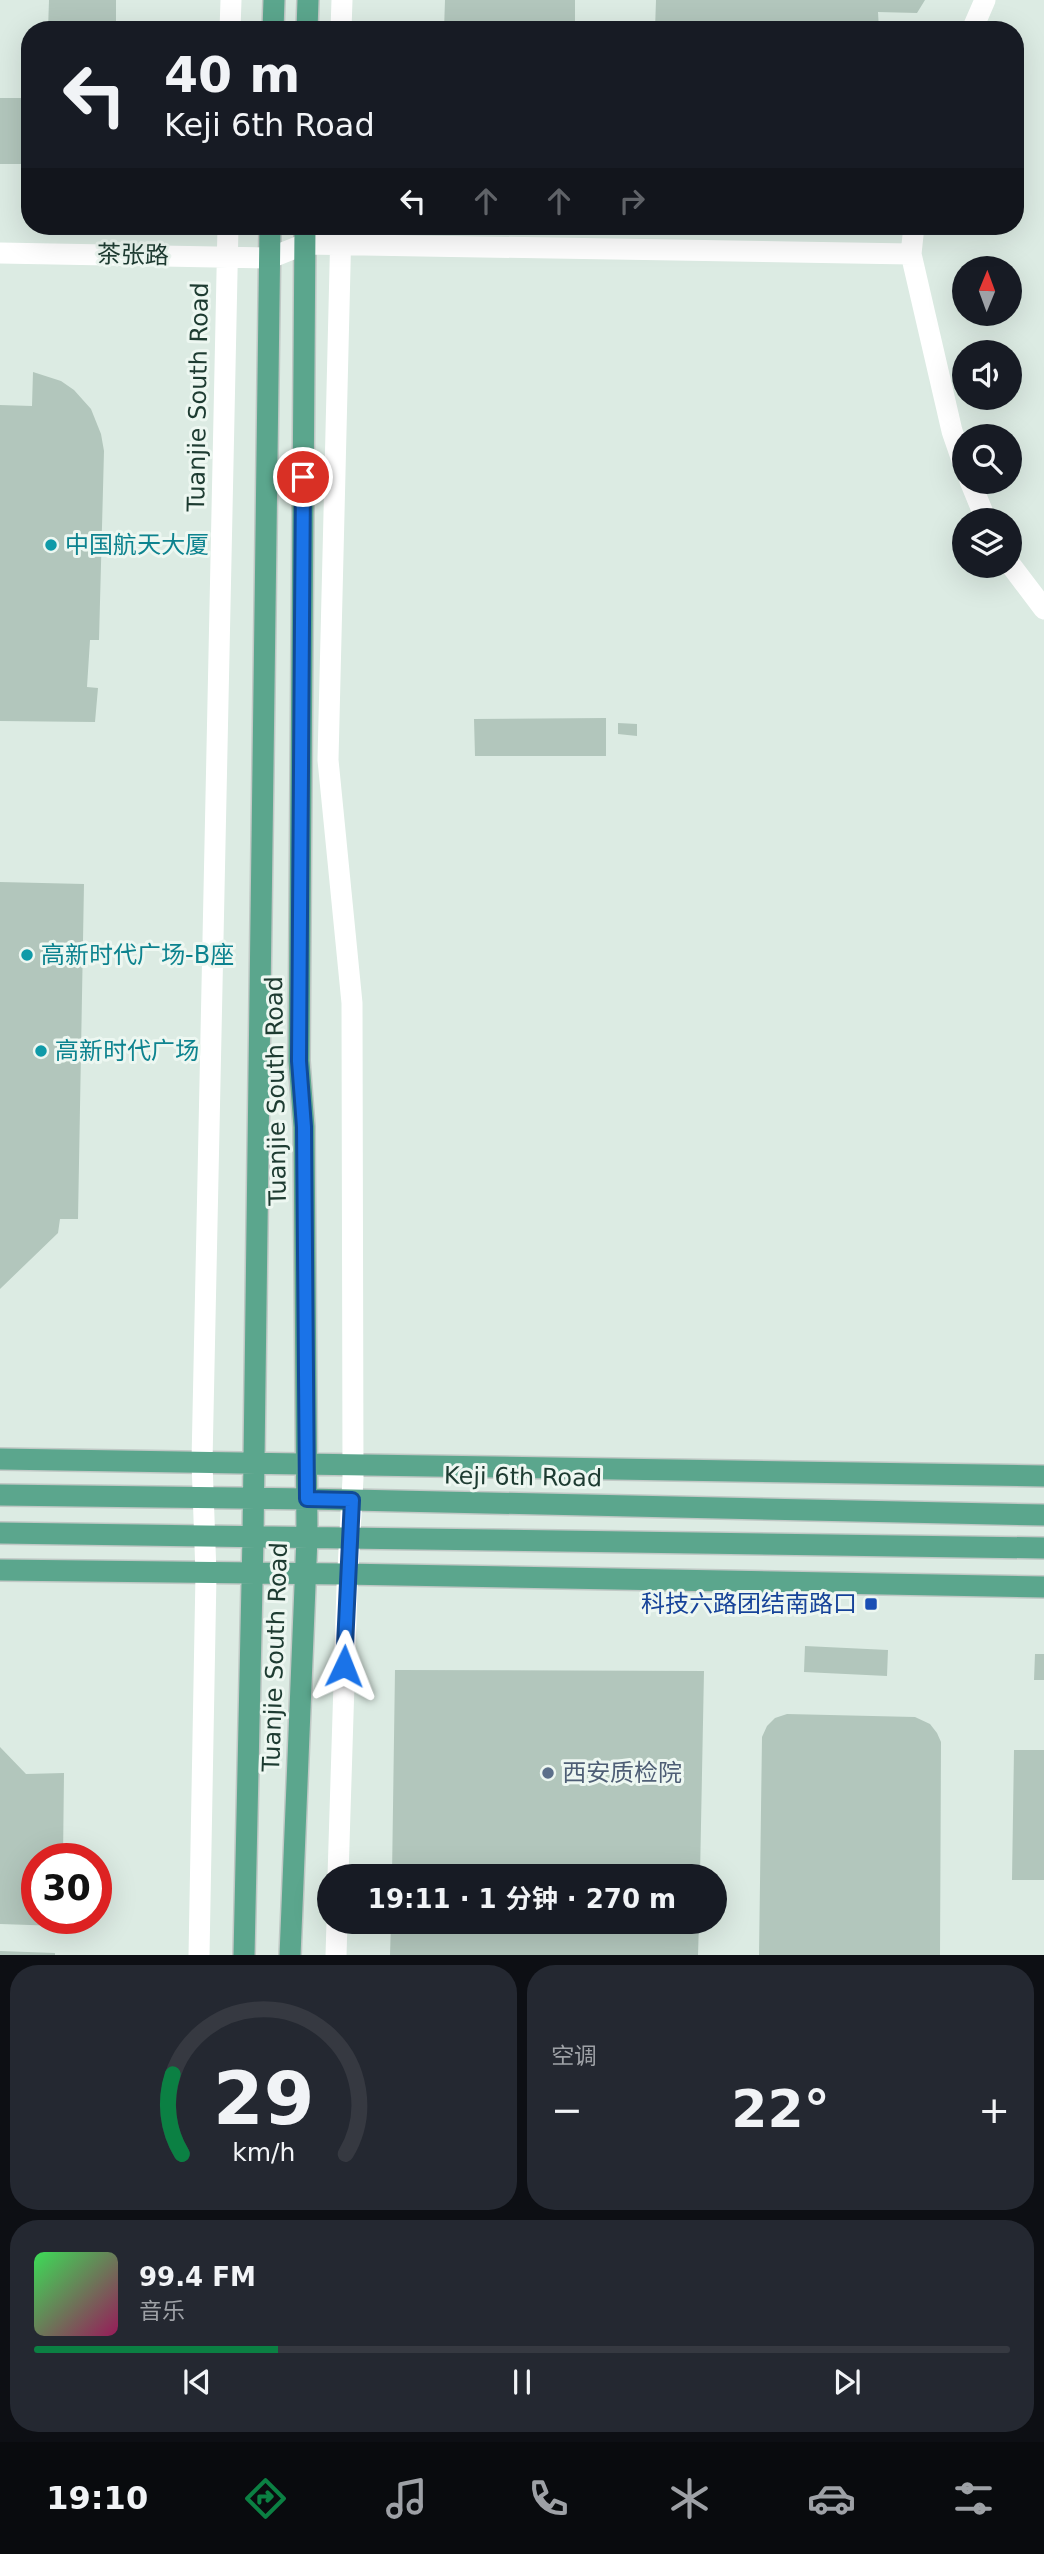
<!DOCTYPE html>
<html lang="zh">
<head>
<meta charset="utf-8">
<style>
  :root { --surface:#171b24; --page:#242831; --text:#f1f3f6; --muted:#9ea1a6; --line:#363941; --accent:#0b8043 }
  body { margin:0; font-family:"DejaVu Sans","Noto Sans SC",sans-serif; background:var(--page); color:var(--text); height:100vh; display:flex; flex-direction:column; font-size:26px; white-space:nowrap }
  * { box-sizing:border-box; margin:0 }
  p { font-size:23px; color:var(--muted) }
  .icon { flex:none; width:38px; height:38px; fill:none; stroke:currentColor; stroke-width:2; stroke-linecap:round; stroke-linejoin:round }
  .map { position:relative; height:1955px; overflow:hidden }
  .drawer { display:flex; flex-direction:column; gap:10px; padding:10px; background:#0d0f14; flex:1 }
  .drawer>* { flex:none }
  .top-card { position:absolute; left:21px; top:21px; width:1003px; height:214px; border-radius:28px; box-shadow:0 7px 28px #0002; background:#171b24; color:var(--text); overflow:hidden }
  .needle { width:46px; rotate:1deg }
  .controls { position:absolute; left:952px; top:256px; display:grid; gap:14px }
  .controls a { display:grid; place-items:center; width:70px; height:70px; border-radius:50%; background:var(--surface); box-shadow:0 7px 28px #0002; font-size:35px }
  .speed { position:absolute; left:21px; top:1843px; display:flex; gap:14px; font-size:35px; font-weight:700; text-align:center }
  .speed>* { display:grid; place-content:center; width:91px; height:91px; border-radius:50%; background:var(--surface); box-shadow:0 7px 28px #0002; line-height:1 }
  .speed .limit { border:10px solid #d22; background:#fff; color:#111 }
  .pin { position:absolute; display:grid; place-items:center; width:60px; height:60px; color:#fff; margin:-30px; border:4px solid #fff; border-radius:50%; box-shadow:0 2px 7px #0007 }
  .me { position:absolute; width:77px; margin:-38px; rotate:2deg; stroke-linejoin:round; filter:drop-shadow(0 0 5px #0008) }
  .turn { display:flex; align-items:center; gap:24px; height:147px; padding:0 28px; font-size:32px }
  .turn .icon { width:91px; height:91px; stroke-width:2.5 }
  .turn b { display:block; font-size:49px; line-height:60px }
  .lanes { display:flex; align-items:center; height:66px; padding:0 28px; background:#0003; justify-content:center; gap:35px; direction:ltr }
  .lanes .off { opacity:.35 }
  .big { font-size:52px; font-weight:700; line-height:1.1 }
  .drawer .tile { flex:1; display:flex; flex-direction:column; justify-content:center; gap:10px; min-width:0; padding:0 24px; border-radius:28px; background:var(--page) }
  .drawer .dial { align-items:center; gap:0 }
  .dial svg { height:182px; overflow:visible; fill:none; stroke:var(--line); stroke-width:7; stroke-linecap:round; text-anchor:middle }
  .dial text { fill:var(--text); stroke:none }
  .song { display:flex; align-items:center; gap:21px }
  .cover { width:84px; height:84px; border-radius:10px; background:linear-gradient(135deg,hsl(130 70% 55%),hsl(330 70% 35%)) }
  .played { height:7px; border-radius:4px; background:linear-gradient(90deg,var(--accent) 25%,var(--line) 25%) }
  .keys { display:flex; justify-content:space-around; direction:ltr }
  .heat { display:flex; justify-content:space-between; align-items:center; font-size:38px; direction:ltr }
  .drawer .tiles { flex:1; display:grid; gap:10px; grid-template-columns:1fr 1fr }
  .tile:last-child { grid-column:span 2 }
  .trip { position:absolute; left:317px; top:1864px; width:410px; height:70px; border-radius:35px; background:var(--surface); box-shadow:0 7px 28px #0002; font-weight:700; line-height:70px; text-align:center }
  .dock { display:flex; height:112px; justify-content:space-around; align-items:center; background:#090b0e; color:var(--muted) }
  .dock .icon { width:49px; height:49px }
  .dock .current { color:var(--accent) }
  .dock b { font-size:32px; color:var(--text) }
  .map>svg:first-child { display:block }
</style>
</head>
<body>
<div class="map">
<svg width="1044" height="1956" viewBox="0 0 1044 1956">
  <rect width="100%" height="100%" fill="#dcebe3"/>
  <path fill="#b2c6bc" d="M49,0H116V30H48Z
    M445,0H575V30H444Z
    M656,0H925L917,13L878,12L879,30H655Z
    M0,98H30V164H0Z
    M33,372L61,381L74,390L91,409L101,434L104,451L99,640H90L87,687L98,688L95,722L0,721V405L32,406Z
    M606,718V756H475L474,719Z
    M618,723L637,724V736L618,734Z
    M0,882L84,884L78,1219H60L58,1233L0,1289Z
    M805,1646L888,1650L887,1676L804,1672Z
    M1035,1654H1044V1680H1034Z
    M395,1670L704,1671L700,1876H392Z
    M787,1714L915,1717L930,1724L937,1733L941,1742L940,1956H759L762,1737L767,1726L775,1718Z
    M0,1747L26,1774L64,1773L63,1858H37V1918H61L60,1926L0,1924Z
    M1014,1750H1044V1880H1012Z
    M391,1922H699L698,1956H390Z
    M0,1951L55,1953V1956H0Z"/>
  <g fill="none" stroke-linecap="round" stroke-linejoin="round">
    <defs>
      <path id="major" d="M273,30L274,0
        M307,30L308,0
        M0,1459L1044,1476
        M0,1495L307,1499L1044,1515
        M0,1533L1044,1548
        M0,1570L343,1574L1044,1587
        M244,1956L253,1537L270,226
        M290,1956L307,1537L304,1127L299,1061L305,226"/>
    </defs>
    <use href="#major" stroke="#c0c8c5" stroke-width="24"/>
    <path stroke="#fff" stroke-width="21" d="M230,30L231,0
      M341,30L342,0
      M972,30L985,0
      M914,226L911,254L952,431L964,466
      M0,253L270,258L305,244L911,254
      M970,481L986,520
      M1010,564L1044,609
      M338,1876L347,1587L353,1478L352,1003L328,760L341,226
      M199,1956L206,1574L202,1462L228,226
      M336,1956L337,1922"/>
    <use href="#major" stroke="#5ba68d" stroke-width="21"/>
  </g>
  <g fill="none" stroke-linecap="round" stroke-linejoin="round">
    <defs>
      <path id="route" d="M303,477L299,1061L304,1127L307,1499L352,1500L344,1666"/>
    </defs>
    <use href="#route" stroke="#114b97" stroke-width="18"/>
    <use href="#route" stroke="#1a73e8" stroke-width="12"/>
  </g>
  <g fill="#0f9aa8" stroke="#edf7f1" stroke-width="2.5">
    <circle cx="51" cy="545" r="7"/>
    <circle cx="27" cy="955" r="7"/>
    <circle cx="41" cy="1051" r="7"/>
  </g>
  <rect fill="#1a4fb4" stroke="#edf7f1" stroke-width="2.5" x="864" y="1597" width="14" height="14" rx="3.5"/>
  <circle fill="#5c6f8a" stroke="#edf7f1" stroke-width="2.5" cx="548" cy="1773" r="7"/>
  <g text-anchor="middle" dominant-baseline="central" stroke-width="6" stroke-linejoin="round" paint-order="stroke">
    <g font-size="24" fill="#1d3b31" stroke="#edf7f1">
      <text transform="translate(133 255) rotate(1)">茶张路</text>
      <text transform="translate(198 397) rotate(-89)">Tuanjie South Road</text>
      <text transform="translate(276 1091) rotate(-91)">Tuanjie South Road</text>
      <text transform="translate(523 1477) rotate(1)">Keji 6th Road</text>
      <text transform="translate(275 1657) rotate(-88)">Tuanjie South Road</text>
    </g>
    <g font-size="24" fill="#0d838f" stroke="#edf7f1" text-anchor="start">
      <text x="65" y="545">中国航天大厦</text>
      <text x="41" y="955">高新时代广场-B座</text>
      <text x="55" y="1051">高新时代广场</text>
    </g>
    <g font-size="24" fill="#164399" stroke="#edf7f1" text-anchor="end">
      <text x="857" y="1604">科技六路团结南路口</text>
    </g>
    <g font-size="24" fill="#4e5e75" stroke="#edf7f1" text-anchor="start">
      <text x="562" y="1773">西安质检院</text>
    </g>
  </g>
</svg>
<div class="controls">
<a><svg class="needle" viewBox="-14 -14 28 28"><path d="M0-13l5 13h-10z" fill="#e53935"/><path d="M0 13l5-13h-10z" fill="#9ea1a6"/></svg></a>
<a><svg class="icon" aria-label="sound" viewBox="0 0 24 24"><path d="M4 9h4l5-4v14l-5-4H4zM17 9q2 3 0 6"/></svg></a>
<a><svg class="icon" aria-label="search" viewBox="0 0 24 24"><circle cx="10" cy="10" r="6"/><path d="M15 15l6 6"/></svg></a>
<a><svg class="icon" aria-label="layers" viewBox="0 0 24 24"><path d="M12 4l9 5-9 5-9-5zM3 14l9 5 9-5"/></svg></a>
</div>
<div class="speed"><div class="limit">30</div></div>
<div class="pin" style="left:303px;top:477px;background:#d93025"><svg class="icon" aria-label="arrive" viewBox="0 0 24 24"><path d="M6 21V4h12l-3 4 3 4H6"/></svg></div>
<svg class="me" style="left:344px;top:1666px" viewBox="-20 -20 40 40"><path d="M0-17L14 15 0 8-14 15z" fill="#1a73e8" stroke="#fff" stroke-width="4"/></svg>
<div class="trip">19:11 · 1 分钟 · 270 m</div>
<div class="top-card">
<div class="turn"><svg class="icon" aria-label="left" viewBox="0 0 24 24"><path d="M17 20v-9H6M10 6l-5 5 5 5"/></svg><div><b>40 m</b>Keji 6th Road</div></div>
<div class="lanes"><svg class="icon" aria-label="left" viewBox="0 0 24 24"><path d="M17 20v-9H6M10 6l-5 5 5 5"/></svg><svg class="icon off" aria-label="ahead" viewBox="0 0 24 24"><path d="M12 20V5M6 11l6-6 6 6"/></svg><svg class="icon off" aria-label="ahead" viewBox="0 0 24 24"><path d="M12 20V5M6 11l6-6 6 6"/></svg><svg class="icon off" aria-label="right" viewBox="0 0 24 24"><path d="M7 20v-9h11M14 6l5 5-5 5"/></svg></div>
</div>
</div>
<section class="drawer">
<div class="tiles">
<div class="tile dial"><svg viewBox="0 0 100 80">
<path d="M14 69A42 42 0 1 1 86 69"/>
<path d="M14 69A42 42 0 0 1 10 34" stroke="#0b8043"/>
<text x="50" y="56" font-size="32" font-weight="700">29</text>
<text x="50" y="72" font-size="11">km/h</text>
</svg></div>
<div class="tile"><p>空调</p>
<div class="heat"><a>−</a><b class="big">22°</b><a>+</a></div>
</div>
<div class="tile">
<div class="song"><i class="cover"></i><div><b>99.4 FM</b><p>音乐</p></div></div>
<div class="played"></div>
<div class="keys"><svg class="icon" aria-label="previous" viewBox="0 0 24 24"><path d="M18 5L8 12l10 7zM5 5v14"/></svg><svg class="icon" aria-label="pause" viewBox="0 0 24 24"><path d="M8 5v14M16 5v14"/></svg><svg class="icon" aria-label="next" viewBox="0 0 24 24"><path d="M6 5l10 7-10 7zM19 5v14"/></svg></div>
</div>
</div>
</section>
<nav class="dock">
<b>19:10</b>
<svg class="icon current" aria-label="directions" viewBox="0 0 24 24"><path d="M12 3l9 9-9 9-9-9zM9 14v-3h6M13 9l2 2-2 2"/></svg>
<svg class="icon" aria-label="music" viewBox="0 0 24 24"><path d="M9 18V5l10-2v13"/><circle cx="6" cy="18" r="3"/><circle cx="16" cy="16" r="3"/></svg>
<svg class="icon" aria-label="phone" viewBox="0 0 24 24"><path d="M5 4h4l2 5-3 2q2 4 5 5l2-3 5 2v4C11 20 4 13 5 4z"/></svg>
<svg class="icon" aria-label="climate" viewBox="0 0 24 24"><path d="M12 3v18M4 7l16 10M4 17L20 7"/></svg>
<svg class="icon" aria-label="car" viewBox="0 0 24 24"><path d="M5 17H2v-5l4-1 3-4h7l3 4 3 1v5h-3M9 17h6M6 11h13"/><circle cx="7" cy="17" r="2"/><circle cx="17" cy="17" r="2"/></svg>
<svg class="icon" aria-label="filters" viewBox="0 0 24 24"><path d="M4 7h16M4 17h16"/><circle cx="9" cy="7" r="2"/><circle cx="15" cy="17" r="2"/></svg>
</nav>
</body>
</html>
